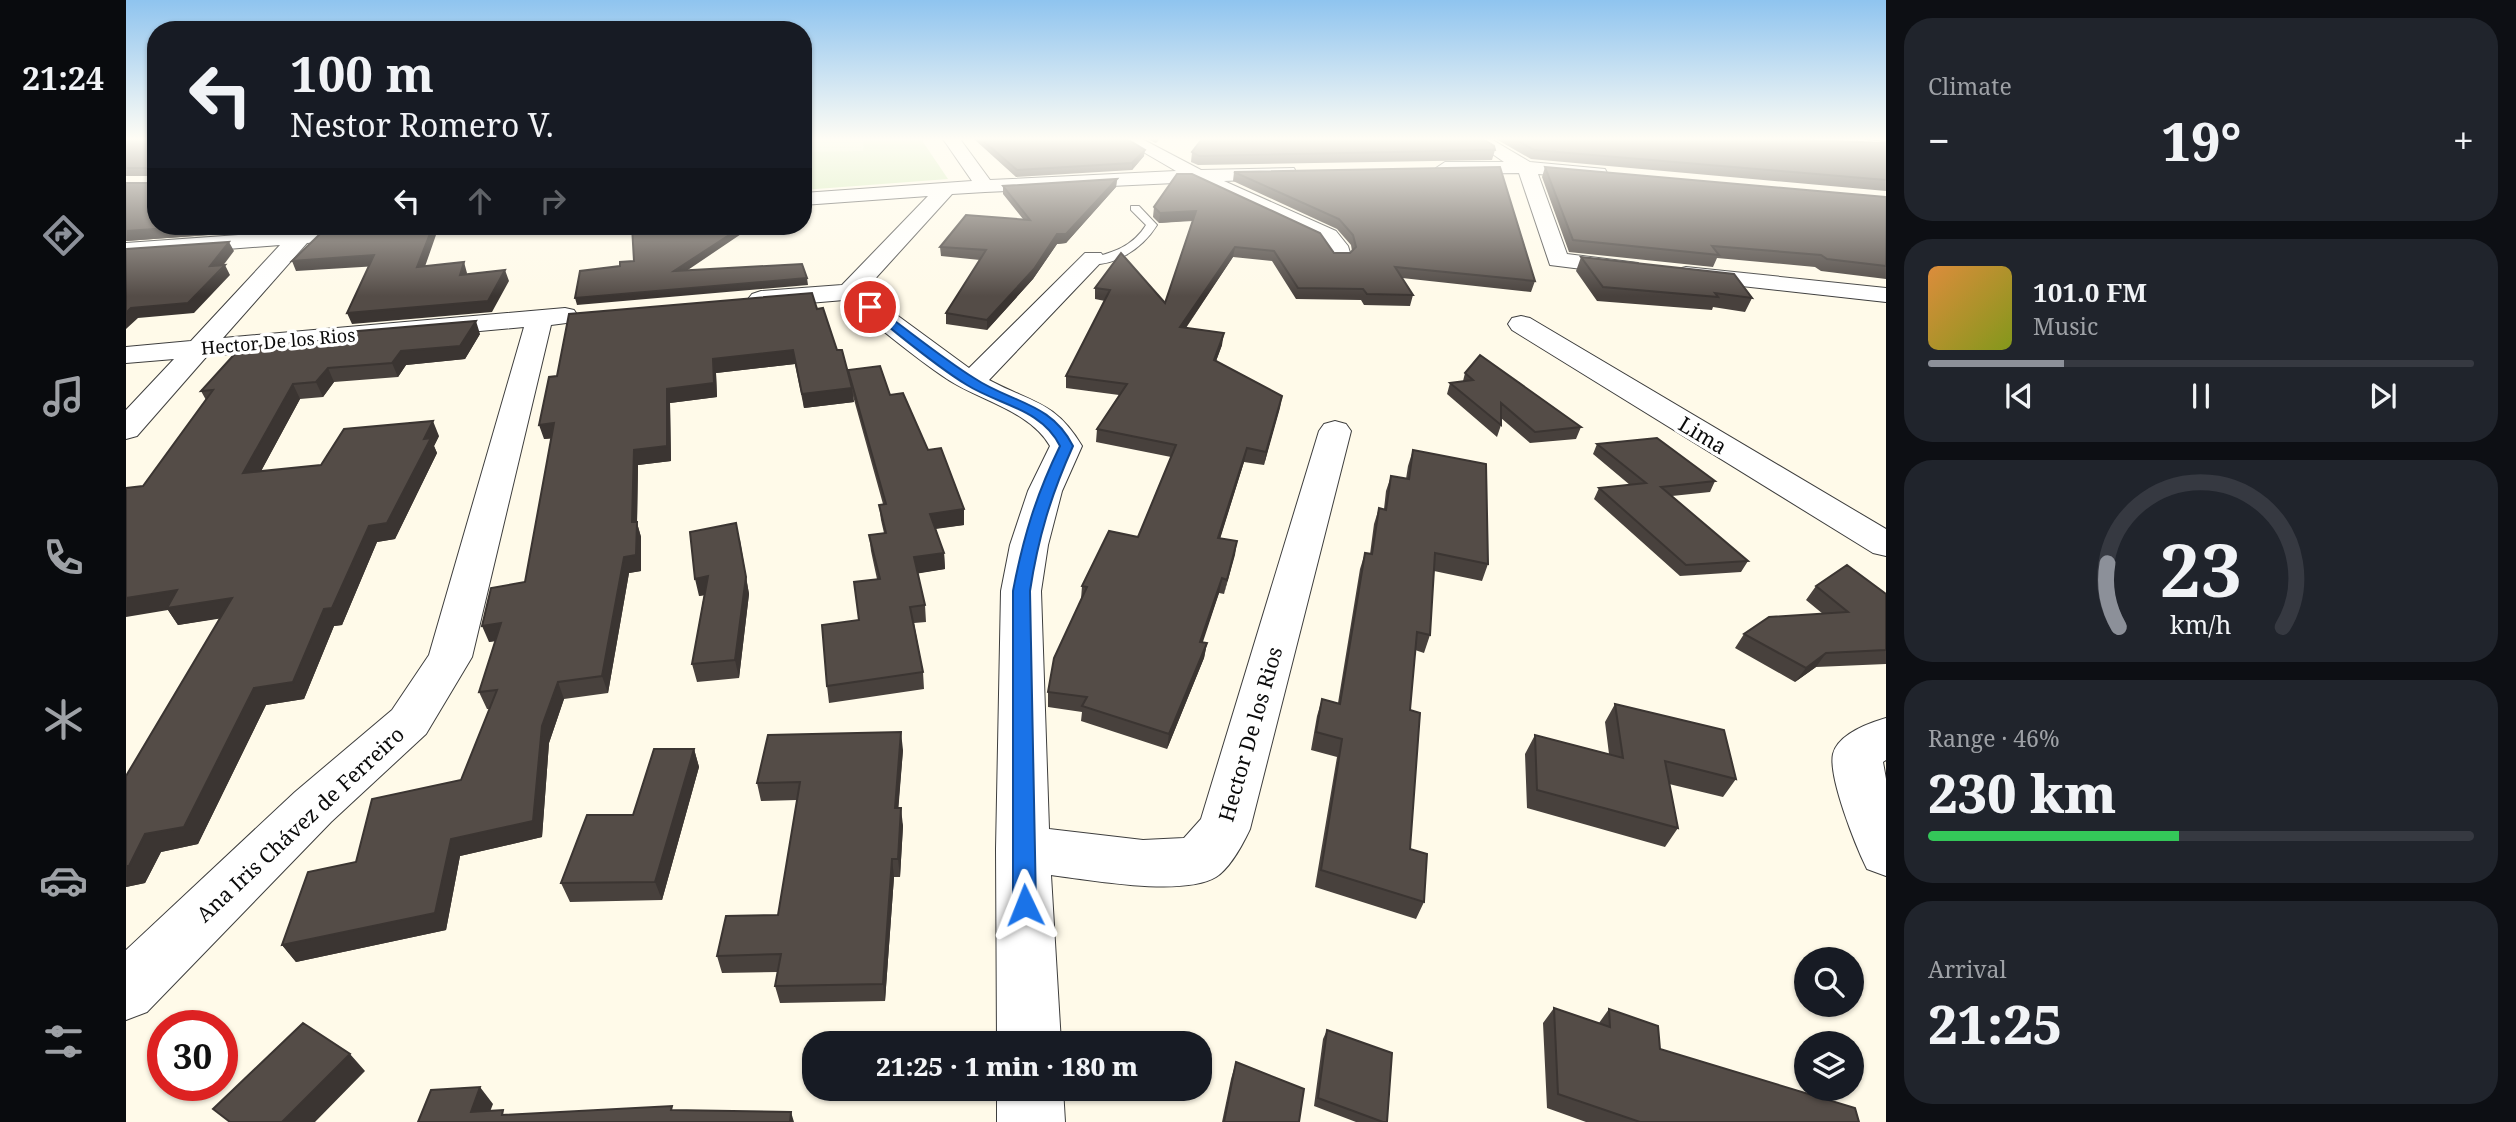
<!DOCTYPE html>
<html lang="en">
<head>
<meta charset="utf-8">
<style>
  :root { --surface:#171b24; --page:#20242c; --text:#f1f3f6; --muted:#9ea1a6; --line:#363941; --accent:#8c9099 }
  body { margin:0; font-family:"Noto Serif",serif; background:var(--page); color:var(--text); height:100vh; display:flex; flex-direction:column; font-size:26px; white-space:nowrap }
  * { box-sizing:border-box; margin:0 }
  p { font-size:23px; color:var(--muted) }
  .icon { flex:none; width:38px; height:38px; fill:none; stroke:currentColor; stroke-width:2; stroke-linecap:round; stroke-linejoin:round }
  .map { position:relative; flex:1; overflow:hidden }
  .panel { display:flex; flex-direction:column; gap:18px; padding:18px; background:#0d0f14; width:630px }
  .panel>* { flex:none }
  .top-card { position:absolute; left:21px; top:21px; width:665px; height:214px; border-radius:28px; box-shadow:0 2px 5px #0004; background:#171b24; color:var(--text); overflow:hidden }
  .tools { position:absolute; left:1668px; top:947px; display:grid; gap:14px }
  .tools a { display:grid; place-items:center; width:70px; height:70px; border-radius:50%; background:var(--surface); box-shadow:0 2px 5px #0004; font-size:35px }
  .speed { position:absolute; left:21px; top:1010px; display:flex; gap:14px; font-size:35px; font-weight:700; text-align:center }
  .speed>* { display:grid; place-content:center; width:91px; height:91px; border-radius:50%; background:var(--surface); box-shadow:0 2px 5px #0004; line-height:1 }
  .speed .limit { border:10px solid #d22; background:#fff; color:#111 }
  .pin { position:absolute; display:grid; place-items:center; width:60px; height:60px; color:#fff; margin:-30px; border:4px solid #fff; border-radius:50%; box-shadow:0 2px 7px #0007 }
  .me { position:absolute; width:77px; margin:-38px; rotate:358deg; stroke-linejoin:round; filter:drop-shadow(0 0 5px #0008) }
  .turn { display:flex; align-items:center; gap:24px; height:147px; padding:0 28px; font-size:32px }
  .turn .icon { width:91px; height:91px; stroke-width:2.5 }
  .turn b { display:block; font-size:49px; line-height:60px }
  .lanes { display:flex; align-items:center; height:66px; padding:0 28px; background:#0003; justify-content:center; gap:35px; direction:ltr }
  .lanes .off { opacity:.35 }
  .big { font-size:52px; font-weight:800; line-height:1.1 }
  .panel .card { flex:1; display:flex; flex-direction:column; justify-content:center; gap:10px; min-width:0; padding:0 24px; border-radius:28px; background:var(--page) }
  .panel .dial { align-items:center; gap:0 }
  .dial svg { height:182px; overflow:visible; fill:none; stroke:var(--line); stroke-width:7; stroke-linecap:round; text-anchor:middle }
  .dial text { fill:var(--text); stroke:none }
  .song { display:flex; align-items:center; gap:21px }
  .cover { width:84px; height:84px; border-radius:10px; background:linear-gradient(135deg,hsl(30 70% 55%),hsl(70 70% 35%)) }
  .played { height:7px; border-radius:4px; background:linear-gradient(90deg,var(--accent) 25%,var(--line) 25%) }
  .keys { display:flex; justify-content:space-around; direction:ltr }
  .heat { display:flex; justify-content:space-between; align-items:center; font-size:38px; direction:ltr }
  .charge { height:10px; border-radius:5px; background:linear-gradient(90deg,#34c759 46%,var(--line) 0) }
  .trip { position:absolute; left:676px; top:1031px; width:410px; height:70px; border-radius:28px; background:var(--surface); box-shadow:0 2px 5px #0004; font-weight:800; line-height:70px; text-align:center }
  main { display:flex; flex:1; min-height:0 }
  .tabs { display:flex; flex-direction:column; width:126px; justify-content:space-around; align-items:center; background:#090b0e; color:var(--muted) }
  .tabs .icon { width:49px; height:49px }
  .tabs .on { color:var(--accent) }
  .tabs b { font-size:32px; color:var(--text) }
  .map>svg:first-child { display:block }
</style>
</head>
<body>
<main>
<nav class="tabs">
<b>21:24</b>
<svg class="icon on" aria-label="directions" viewBox="0 0 24 24"><path d="M12 3l9 9-9 9-9-9zM9 14v-3h6M13 9l2 2-2 2"/></svg>
<svg class="icon" aria-label="music" viewBox="0 0 24 24"><path d="M9 18V5l10-2v13"/><circle cx="6" cy="18" r="3"/><circle cx="16" cy="16" r="3"/></svg>
<svg class="icon" aria-label="phone" viewBox="0 0 24 24"><path d="M5 4h4l2 5-3 2q2 4 5 5l2-3 5 2v4C11 20 4 13 5 4z"/></svg>
<svg class="icon" aria-label="climate" viewBox="0 0 24 24"><path d="M12 3v18M4 7l16 10M4 17L20 7"/></svg>
<svg class="icon" aria-label="car" viewBox="0 0 24 24"><path d="M5 17H2v-5l4-1 3-4h7l3 4 3 1v5h-3M9 17h6M6 11h13"/><circle cx="7" cy="17" r="2"/><circle cx="17" cy="17" r="2"/></svg>
<svg class="icon" aria-label="filters" viewBox="0 0 24 24"><path d="M4 7h16M4 17h16"/><circle cx="9" cy="7" r="2"/><circle cx="15" cy="17" r="2"/></svg>
</nav>
<div class="map">
<svg width="1760" height="1122" viewBox="0 0 1760 1122">
  <rect width="100%" height="100%" fill="#fffae9"/>
  <path fill="#d0eab2" d="M677,139H795L822,179L677,190Z"/>
  <path fill="#e2f1c4" d="M677,139H738L737,151L677,152Z"/>
  <g fill="none" stroke-linecap="round" stroke-linejoin="round">
    <defs>
      <path id="lane" d="M1005,206H1013L1031,225C1016,249 988,268 958,264V260C984,253 1005,249 1020,225L1005,210Z"/>
      <path id="street" d="M817,139H834L864,180L1050,171L995,139H1016L1075,170L1168,168L1170,172L1168,176L1161,178L1098,181L1210,231L1222,246L1225,256L1222,261H1206L1194,241L1070,182L859,192L826,194L738,291L843,368L959,253H975L979,258L863,380C906,403 929,401 956,446L936,491L922,545L915,591L923,829L1017,840L1058,838L1075,819L1193,431L1198,424L1209,421L1220,424L1225,431L1124,829C1117,844 1104,868 1090,877C1057,897 964,880 925,875L935,1043H871L870,849L875,591L884,545L902,491L924,446C903,410 854,401 821,379C785,355 752,326 718,300L635,307L626,304L622,299L626,294L635,291L716,285L802,196L677,205V193L846,181Z
        M1345,139H1365L1404,162L1479,169L1481,173L1479,177L1472,179L1412,174L1441,254L1512,263L1516,268L1512,273L1504,275L1424,265L1393,173L1319,174L1310,168L1319,162H1378Z
        M1731,139L1760,142V153L1733,143Z
        M172,226H191L192,229L234,226H328L325,231L317,232L181,243L97,338L439,308L448,310L452,316L448,322L425,325L346,657L300,734L205,822L21,1012L0,1020V950L169,792L266,710L303,655L398,327L81,356L11,436L0,439V410L48,359L0,363V347L65,341L154,245L0,257V243L168,231Z
        M1560,267L1760,288V302L1552,279L1548,274L1552,269Z
        M1395,316L1404,318L1760,529V556L1747,553L1386,330L1382,324L1386,318Z
        M1760,718V760L1757,762L1760,779V876L1741,869C1730,847 1702,777 1707,754C1712,734 1743,723 1760,718Z
        M871,1088H937L939,1122H871Z"/>
    </defs>
    <use href="#lane" stroke="#3e3e3e" stroke-width="2"/>
    <use href="#street" stroke="#3e3e3e" stroke-width="2"/>
    <use href="#lane" fill="#fff" fill-rule="evenodd"/>
    <use href="#street" fill="#fff" fill-rule="evenodd"/>
  </g>
  <path fill="#48413d" d="M0,139L123,232L0,241V183H27V176H0Z
    M848,139H1001L1018,156L1006,170L890,177Z
    M1021,139H1034L1030,143Z
    M1370,139H1652L1760,143V191L1405,159Z
    M1369,150L1366,160L1072,165L1065,162L1066,152Z
    M1419,167L1760,197V279L1695,271L1689,267L1591,258L1587,267L1443,252L1416,177Z
    M1108,172L1409,281L1405,292L1276,278L1287,295L1284,306L1238,305L1235,300L1170,299L1146,261L1107,257L1060,328L1096,345L1090,361L1156,396L1138,465L1118,462L1094,538L1111,541L1098,594L1093,593L1076,642L1081,643L1078,658L1041,749L955,721L956,712L922,707V692L955,599L956,586L1012,537L1045,457L970,442L971,429L993,395L940,388V376L979,301L969,299V288L995,253L1039,303L1067,221L1033,223L1027,217L1028,207L1208,253H1224L1226,251L1225,245L1211,229L1107,181Z
    M991,179L990,187L940,243L931,244L907,279L861,330L820,324V313L854,260L815,256L814,247L897,219L877,194V186Z
    M1455,257L1626,298L1619,312L1587,307L1586,310L1471,301L1450,271Z
    M691,309L723,376L764,395L802,450L838,509V525L810,529L818,553L819,569L792,573L799,605L800,622L788,623L797,672L798,689L703,703L701,686L733,620L751,579L745,551L743,535L758,533L755,520L753,505L757,504L727,396L728,402L678,408L669,364L590,373L591,397L544,403L545,461L512,465L511,523L515,537V571L503,573L482,693L438,699L423,743L416,837L334,856L320,930L170,962L156,945L230,862L335,780L364,709H361L353,692L369,641L363,642L399,582L425,438L418,439L431,376Z
    M354,334L339,359L280,365L272,377L208,382L197,397L174,399L135,471L195,465L313,436L308,446L311,453L269,539L251,542L216,625L208,626L178,699L140,705L72,844L35,852L19,883L0,887V776L94,618L52,625L42,610L17,486L80,400L75,391Z
    M1339,373L1455,427L1450,439L1404,443L1375,418V425L1371,437L1321,394L1324,383L1337,381Z
    M1471,444L1589,481L1584,492L1546,496L1622,561L1615,572L1554,576L1468,499L1473,488L1504,485L1467,454Z
    M1287,450L1362,564L1356,581L1308,571L1304,635L1298,653L1289,650L1284,710V849L1298,902L1290,919L1189,887L1211,757L1185,750L1191,716L1196,699L1212,703L1234,569L1239,553L1244,554L1248,524L1253,508L1258,509L1260,491L1265,476L1280,479L1282,466Z
    M614,540L623,594L613,678L571,682L566,664L578,595L573,596Z
    M1690,586L1760,594V664L1690,667L1669,682L1609,648L1618,634L1697,614L1680,600Z
    M1489,704L1610,779L1597,797L1543,784L1552,828L1539,847L1401,808L1399,754L1409,735L1483,754L1479,722Z
    M568,749L573,767L536,900L444,902L435,883L507,815Z
    M777,750L772,808L777,826L774,877H768L759,1001L654,1003L649,986L652,972L596,973L591,956L652,915L671,800L635,801L631,783Z
    M1428,1008L1473,1023L1483,1009L1534,1049L1733,1122H1460L1421,1108L1417,1023Z
    M1201,1030L1261,1122H1230L1188,1106L1197,1039Z
    M1110,1062L1173,1122H1096L1105,1079Z"/>
  <path fill="#3b3532" d="M1019,150L1018,156L1006,170V163Z
    M991,179L990,187L940,243L931,244L907,279L861,330V320L931,234Z
    M1070,211L1069,220L1033,223L1034,213Z
    M73,226H128L123,232L0,241V231Z
    M307,226L310,235L295,278L291,267Z
    M617,226H627L550,278L548,271Z
    M103,242L108,251L90,275L99,265L104,275L68,313L12,318L0,329V313L5,308L84,266Z
    M1109,247L1107,257L1052,339L1054,327Z
    M248,255L252,266L170,271L166,261Z
    M338,262L341,273L337,286L334,275Z
    M379,270L383,281L366,312L226,324L221,313Z
    M681,278L682,285L451,305L449,298Z
    M350,321L354,334L339,359L280,365L272,377L266,363L275,351Z
    M1098,333L1096,345L1086,372L1088,360Z
    M667,350L669,364L590,373L591,397L544,403L545,461L512,465L511,523L515,537V571L503,573L482,693L476,676L498,557L506,522L508,450L541,389L587,359Z
    M202,368L208,382L197,397L190,382Z
    M167,384L174,399L126,488L117,473Z
    M726,388L728,402L678,408L676,394Z
    M1156,396L1154,408L1138,465L1140,452Z
    M307,421L313,436L308,446L311,453L269,539L251,542L216,625L208,626L178,699L140,705L72,844L35,852L19,883L0,887V866L19,834L128,688L198,609L243,526L298,439Z
    M428,423L433,438L418,439L413,425Z
    M1121,448L1118,462L1090,552L1092,538Z
    M838,509V525L805,529L804,514Z
    M610,523L623,594L613,678L609,660Z
    M1111,541L1109,555L1098,594L1101,580Z
    M818,553L819,569L789,574L788,557Z
    M582,576L586,594L573,596L569,579Z
    M1096,578L1093,593L1072,657L1074,642Z
    M51,590L106,598L117,615L52,625L42,610L0,617V598Z
    M375,623L382,639L363,642L356,626Z
    M1081,643L1078,658L1041,749L1043,734Z
    M1700,653L1690,667L1669,682L1680,668Z
    M432,682L438,699L423,743L416,837L334,856L320,930L170,962L156,945L325,839L416,726Z
    M775,732L777,750L771,826L769,808Z
    M568,749L573,767L536,900L529,882Z
    M775,808L777,826L774,877L772,859Z
    M766,859L768,877L759,1001L757,984Z
    M224,1054L239,1071L189,1122H156Z
    M354,1087L367,1104L360,1122L345,1112Z
    M665,1112L668,1122H664Z"/>
  <path fill="#544c47" stroke="#3b3532" stroke-width="2" d="M0,139H30V226H73L0,231V183H27V168H0Z
    M855,139H1001L1019,150L1006,163L891,170Z
    M1076,139H1357L1368,146L1369,150L1073,156L1066,152Z
    M1389,139H1652L1760,143V180L1408,150Z
    M1374,167L1409,281L1269,267L1287,295L1241,294L1237,289L1172,288L1148,251L1109,247L1054,327L1098,333L1088,360L1156,396L1140,452L1121,448L1092,538L1111,541L1101,580L1096,578L1074,642L1081,643L1043,734L956,706L961,697L922,692L928,658L961,587L956,586L983,531L1012,537L1050,445L971,429L1001,384L940,376L984,290L969,288L995,253L1039,303L1070,211L1034,213L1028,207L1051,174H1066L1194,233L1208,253H1224L1230,247L1227,235L1213,219L1108,172Z
    M1419,167L1760,197V266L1701,259L1695,255L1586,246L1593,255L1447,240Z
    M991,179L940,234H931L908,269L861,320L820,313L860,250L814,247L840,215L904,220L877,186Z
    M307,226L291,267L338,262L334,275L379,270L362,301L221,313L248,255L166,261L194,234Z
    M506,226H617L548,271L676,264L681,278L449,298L454,271L494,266V262L508,261Z
    M103,242L84,266L99,265L62,303L5,308L0,313V249Z
    M1455,257L1608,274L1626,298L1589,293L1592,297L1477,287Z
    M686,293L691,309L697,308L711,350H716L726,388L676,394L667,350L587,359L588,383L541,389V446L508,450L506,522H511L510,555L498,557L476,676L432,682L416,726L407,821L325,839L309,913L156,945L182,872L230,862L246,799L335,780L371,690L353,692L375,623L356,626L365,588L399,582L428,423L413,425L423,377L431,376L443,314Z
    M350,321L334,346L275,351L266,363L202,368L190,382L167,384L117,473L195,465L218,429L307,421L298,439L305,438L261,523L243,526L206,608L198,609L167,682L128,688L58,827L19,834L3,866H0V776L106,598L41,608L51,590L0,598V488L17,486L87,390L75,391L115,347L206,340L209,333Z
    M1354,355L1455,427L1409,432L1375,403V425L1324,383L1347,380L1339,373Z
    M754,366L764,395L777,393L802,450L815,448L838,509L804,514L818,553L788,557L799,605L784,607L797,672L701,686L696,625L733,620L728,582L754,579L743,535L760,533L753,505L760,504L722,370Z
    M1531,438L1589,481L1535,487L1622,561L1560,565L1473,488L1520,483L1471,444Z
    M1287,450L1360,464L1362,564L1309,553L1304,635L1291,632L1284,710L1294,713L1284,849L1301,854L1298,902L1195,870L1216,739L1190,732L1196,699L1214,704L1239,553L1246,554L1253,508L1260,510L1265,476L1283,479Z
    M610,523L620,577L609,660L566,664L582,576L569,579L564,532Z
    M1721,565L1760,594V650L1700,653L1680,668L1618,634L1643,617L1722,612L1690,586Z
    M1489,704L1598,730L1610,779L1539,761L1552,828L1411,790L1409,735L1497,758Z
    M775,732L769,808H775L772,859H766L757,984L649,986L655,954L591,956L600,916L652,915L674,782L631,783L642,735Z
    M528,749H568L529,882L435,883L461,815H507Z
    M1428,1008L1484,1027L1483,1009L1532,1026L1534,1049L1729,1108L1733,1122H1514L1432,1094Z
    M177,1023L224,1054L156,1122H104L87,1109Z
    M1201,1030L1266,1053L1261,1122H1257L1192,1098Z
    M1110,1062L1178,1089L1173,1122H1098Z
    M354,1087L345,1112L377,1110L376,1115L546,1106L545,1110L665,1112L664,1122H292L305,1090Z"/>
  <linearGradient id="sky" x2="0" y2="1"><stop stop-color="#8fc4ef"/><stop offset="0.47" stop-color="#fffdf5"/><stop offset="1" stop-color="#fffdf5" stop-opacity="0"/></linearGradient>
  <rect width="1760" height="296" fill="url(#sky)"/>
  <path fill="#1a73e8" stroke="#114b97" stroke-width="2" d="M740,305H747C781,329 813,356 848,378C885,403 925,402 947,446C925,495 912,538 904,591L910,905L907,912L899,915L890,912L887,905V591C897,538 910,495 934,446C916,409 873,405 841,385C805,363 773,334 740,309Z"/>
  <g text-anchor="middle" dominant-baseline="central" stroke-width="7" stroke-linejoin="round" paint-order="stroke">
    <g font-size="18" fill="#0b0b0b" stroke="#fff">
      <text transform="translate(152 341) rotate(-5)">Hector De los Rios</text>
    </g>
    <g font-size="21" fill="#0b0b0b" stroke="#fff">
      <text transform="translate(1577 435) rotate(31)">Lima</text>
      <text transform="translate(1124 734) rotate(-74)">Hector De los Rios</text>
      <text transform="translate(174 824) rotate(-43)">Ana Iris Chávez de Ferreiro</text>
    </g>
  </g>
</svg>
<div class="tools">
<a><svg class="icon" aria-label="search" viewBox="0 0 24 24"><circle cx="10" cy="10" r="6"/><path d="M15 15l6 6"/></svg></a>
<a><svg class="icon" aria-label="layers" viewBox="0 0 24 24"><path d="M12 4l9 5-9 5-9-5zM3 14l9 5 9-5"/></svg></a>
</div>
<div class="speed"><div class="limit">30</div></div>
<div class="pin" style="left:744px;top:307px;background:#d93025"><svg class="icon" aria-label="arrive" viewBox="0 0 24 24"><path d="M6 21V4h12l-3 4 3 4H6"/></svg></div>
<svg class="me" style="left:899px;top:905px" viewBox="-20 -20 40 40"><path d="M0-17L14 15 0 8-14 15z" fill="#1a73e8" stroke="#fff" stroke-width="4"/></svg>
<div class="trip">21:25 · 1 min · 180 m</div>
<div class="top-card">
<div class="turn"><svg class="icon" aria-label="left" viewBox="0 0 24 24"><path d="M17 20v-9H6M10 6l-5 5 5 5"/></svg><div><b>100 m</b>Nestor Romero V.</div></div>
<div class="lanes"><svg class="icon" aria-label="left" viewBox="0 0 24 24"><path d="M17 20v-9H6M10 6l-5 5 5 5"/></svg><svg class="icon off" aria-label="ahead" viewBox="0 0 24 24"><path d="M12 20V5M6 11l6-6 6 6"/></svg><svg class="icon off" aria-label="right" viewBox="0 0 24 24"><path d="M7 20v-9h11M14 6l5 5-5 5"/></svg></div>
</div>
</div>
<section class="panel">
<div class="card"><p>Climate</p>
<div class="heat"><a>−</a><b class="big">19°</b><a>+</a></div>
</div>
<div class="card">
<div class="song"><i class="cover"></i><div><b>101.0 FM</b><p>Music</p></div></div>
<div class="played"></div>
<div class="keys"><svg class="icon" aria-label="previous" viewBox="0 0 24 24"><path d="M18 5L8 12l10 7zM5 5v14"/></svg><svg class="icon" aria-label="pause" viewBox="0 0 24 24"><path d="M8 5v14M16 5v14"/></svg><svg class="icon" aria-label="next" viewBox="0 0 24 24"><path d="M6 5l10 7-10 7zM19 5v14"/></svg></div>
</div>
<div class="card dial"><svg viewBox="0 0 100 80">
<path d="M14 69A42 42 0 1 1 86 69"/>
<path d="M14 69A42 42 0 0 1 9 41" stroke="#8c9099"/>
<text x="50" y="56" font-size="32" font-weight="700">23</text>
<text x="50" y="72" font-size="11">km/h</text>
</svg></div>
<div class="card"><p>Range · 46%</p><b class="big">230 km</b><div class="charge"></div></div>
<div class="card"><p>Arrival</p><b class="big">21:25</b></div>
</section>
</main>
</body>
</html>
